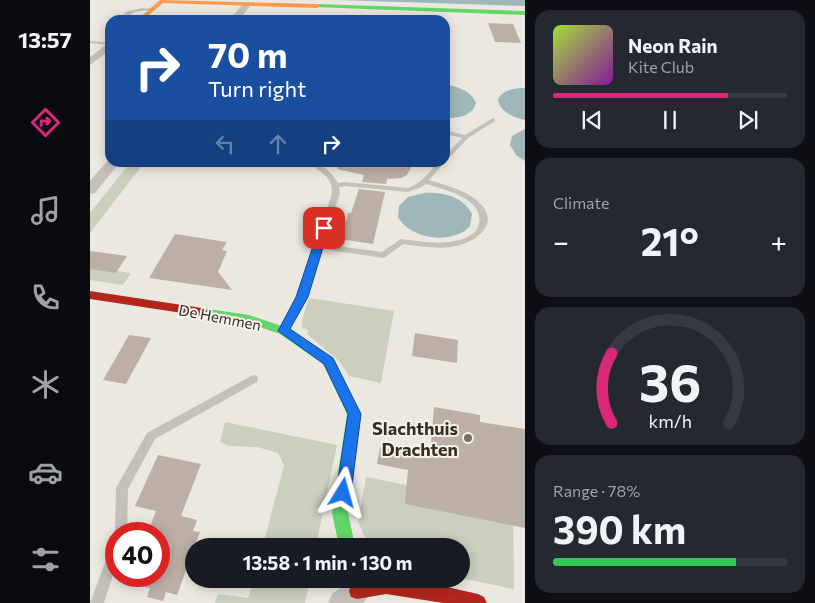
<!DOCTYPE html>
<html lang="en">
<head>
<meta charset="utf-8">
<style>
  :root { --surface:#171b24; --page:#242831; --text:#f1f3f6; --muted:#9ea1a6; --line:#363941; --accent:#db2777 }
  body { margin:0; font-family:Commissioner,sans-serif; background:var(--page); color:var(--text); height:100vh; display:flex; flex-direction:column; font-size:19px; white-space:nowrap }
  * { box-sizing:border-box; margin:0 }
  p { font-size:16px; color:var(--muted) }
  .icon { flex:none; width:28px; height:28px; fill:none; stroke:currentColor; stroke-width:2; stroke-linecap:round; stroke-linejoin:round }
  .map { position:relative; flex:1; overflow:hidden }
  .sheet { display:flex; flex-direction:column; gap:10px; padding:10px; background:#0d0f14; width:290px }
  .sheet>* { flex:none }
  .guide { position:absolute; left:15px; top:15px; width:345px; height:152px; border-radius:15px; box-shadow:0 2px 12px #0003; background:#1a4fa0; color:#fff; overflow:hidden }
  .speed { position:absolute; left:15px; top:522px; display:flex; gap:10px; font-size:25px; font-weight:700; text-align:center }
  .speed>* { display:grid; place-content:center; width:65px; height:65px; border-radius:50%; background:var(--surface); box-shadow:0 2px 12px #0003; line-height:1 }
  .speed .limit { border:8px solid #d22; background:#fff; color:#111 }
  .pin { position:absolute; display:grid; place-items:center; width:42px; height:42px; color:#fff; margin:-21px; border-radius:10px; box-shadow:0 2px 8px #0006 }
  .me { position:absolute; width:55px; margin:-28px; rotate:8deg; stroke-linejoin:round; filter:drop-shadow(0 0 4px #0008) }
  .turn { display:flex; align-items:center; gap:18px; height:105px; padding:0 20px; font-size:22px }
  .turn .icon { width:65px; height:65px; stroke-width:2.5 }
  .turn b { display:block; font-size:35px; line-height:42px }
  .lanes { display:flex; align-items:center; height:48px; padding:0 20px; background:#0003; justify-content:center; gap:25px; direction:ltr }
  .lanes .off { opacity:.35 }
  .big { font-size:38px; font-weight:700; line-height:1.1 }
  .sheet .card { flex:1; display:flex; flex-direction:column; justify-content:center; gap:8px; min-width:0; padding:0 18px; border-radius:15px; background:var(--page) }
  .sheet .dial { align-items:center; gap:0 }
  .dial svg { height:130px; overflow:visible; fill:none; stroke:var(--line); stroke-width:7; stroke-linecap:round; text-anchor:middle }
  .dial text { fill:var(--text); stroke:none }
  .song { display:flex; align-items:center; gap:15px }
  .cover { width:60px; height:60px; border-radius:8px; background:linear-gradient(135deg,hsl(80 70% 55%),hsl(290 70% 35%)) }
  .played { height:5px; border-radius:2px; background:linear-gradient(90deg,var(--accent) 75%,var(--line) 75%) }
  .keys { display:flex; justify-content:space-around; direction:ltr }
  .heat { display:flex; justify-content:space-between; align-items:center; font-size:28px; direction:ltr }
  .charge { height:8px; border-radius:4px; background:linear-gradient(90deg,#34c759 78%,var(--line) 0) }
  .trip { position:absolute; left:95px; top:538px; width:285px; height:50px; border-radius:25px; background:var(--surface); box-shadow:0 2px 12px #0003; font-weight:700; line-height:50px; text-align:center }
  main { display:flex; flex:1; min-height:0 }
  .menu { display:flex; flex-direction:column; width:90px; justify-content:space-around; align-items:center; background:#090b0e; color:var(--muted) }
  .menu .icon { width:35px; height:35px }
  .menu .current { color:var(--accent) }
  .menu b { font-size:22px; color:var(--text) }
  .map>svg:first-child { display:block }
</style>
</head>
<body>
<main>
<nav class="menu">
<b>13:57</b>
<svg class="icon current" aria-label="directions" viewBox="0 0 24 24"><path d="M12 3l9 9-9 9-9-9zM9 14v-3h6M13 9l2 2-2 2"/></svg>
<svg class="icon" aria-label="music" viewBox="0 0 24 24"><path d="M9 18V5l10-2v13"/><circle cx="6" cy="18" r="3"/><circle cx="16" cy="16" r="3"/></svg>
<svg class="icon" aria-label="phone" viewBox="0 0 24 24"><path d="M5 4h4l2 5-3 2q2 4 5 5l2-3 5 2v4C11 20 4 13 5 4z"/></svg>
<svg class="icon" aria-label="climate" viewBox="0 0 24 24"><path d="M12 3v18M4 7l16 10M4 17L20 7"/></svg>
<svg class="icon" aria-label="car" viewBox="0 0 24 24"><path d="M5 17H2v-5l4-1 3-4h7l3 4 3 1v5h-3M9 17h6M6 11h13"/><circle cx="7" cy="17" r="2"/><circle cx="17" cy="17" r="2"/></svg>
<svg class="icon" aria-label="filters" viewBox="0 0 24 24"><path d="M4 7h16M4 17h16"/><circle cx="9" cy="7" r="2"/><circle cx="15" cy="17" r="2"/></svg>
</nav>
<div class="map">
<svg width="435" height="603" viewBox="0 0 435 603">
  <rect width="100%" height="100%" fill="#ebe8e1"/>
  <path fill="#cad0bd" d="M40,163H54L0,233V213Z
    M0,267L41,273L33,285L0,280Z
    M219,298L304,311L291,383L259,376L249,361L217,334L219,331L212,327V320Z
    M135,422L247,445L226,546H173L194,465L188,453L167,447L138,446L130,442Z
    M276,477L423,506L424,589L371,578V546H279L268,522Z
    M164,579H220L215,603H125L128,594L158,598Z"/>
  <path fill="#a0b7b9" d="M247,0H435V6Z
    M355,84C367,87 381,90 386,103L383,110L374,116L355,119Z
    M435,88V120C424,117 409,112 408,99C414,89 425,88 435,88Z
    M435,129V161L426,155L420,145L422,136Z
    M334,193C352,192 373,196 382,214L380,226C363,245 321,240 308,217L309,206L318,197Z"/>
  <path fill="#bcafa5" d="M398,23L423,24L431,43L405,42Z
    M248,162H324L317,175L311,178L297,179L296,184L272,182L274,175L247,169Z
    M269,189L295,192L283,244L243,238L257,219L258,213H261Z
    M85,234L137,242L132,250L137,251L128,272L142,290L59,278Z
    M0,251L37,256L26,273L0,269Z
    M325,333L368,340L367,363L322,356Z
    M39,335L61,338L36,384L13,380Z
    M344,407L390,415V422L435,429V528L315,504L318,470L287,464L290,447L340,456Z
    M68,455L111,464L91,516L107,520L103,531L110,532L87,595L76,592L73,601L57,597L60,588L34,582L35,576H69V534H57L66,511L45,506Z"/>
  <g fill="none" stroke-linecap="round" stroke-linejoin="round">
    <path fill="#c4c0ba" fill-rule="evenodd" d="M53,8L65,9L45,12L30,20H25L38,11Z
      M0,41L20,43V45L0,43Z
      M403,118L405,119V121L378,138L355,162V156L372,138L355,134V130L375,135Z
      M218,162C231,162 242,172 248,183L255,182L318,188C331,183 339,173 348,162H355L339,180C355,185 372,189 385,199C414,221 388,243 362,247C346,249 329,246 313,244L294,258L232,249L216,297L197,333H191L189,331L208,297L242,193C243,176 229,172 218,162ZM336,184C354,189 395,199 389,224C387,235 374,239 365,241C347,245 329,241 311,239L292,252L233,244L250,193L249,187L255,186L318,192L329,188Z
      M163,375L167,376L168,379L167,382L65,439L38,489L37,534H26V537L25,534L26,488L57,433Z
      M26,542V566L14,603H0L22,544Z"/>
    <path fill="#c4c0ba" fill-rule="evenodd" d="M157,2L161,5L149,20H139L154,3Z
      M20,42V50L0,65V57Z
      M19,159L20,162H30L5,193L0,194V181Z
      M251,579H277C279,588 281,596 273,603H238L242,594L253,586Z"/>
    <path fill="#63d668" fill-rule="evenodd" d="M227,4L435,11V15L225,7Z
      M112,308L159,315L198,328L242,358L271,414L258,513L265,546H249L242,513L257,414L233,364L190,334L158,323L108,315L106,312Z"/>
    <path fill="#ff974d" fill-rule="evenodd" d="M70,0L227,4L230,6L227,8L73,3L53,20H47Z"/>
    <path fill="#b3261e" fill-rule="evenodd" d="M0,291L112,308L118,312L112,316L0,299Z
      M289,579L339,583L388,594L394,597L397,603H353L296,594L267,599L261,597L259,591L261,585Z"/>
  </g>
  <path fill="#1a73e8" stroke="#114b97" d="M234,225L239,228L218,297L200,329L243,358L271,414L261,493L259,498L253,500L248,498L246,493L258,414L234,364L188,331L206,297L229,228Z"/>
  <circle fill="#746f69" stroke="#f7f2e9" stroke-width="2" cx="378" cy="438" r="5"/>
  <g text-anchor="middle" dominant-baseline="central" stroke-width="4" stroke-linejoin="round" paint-order="stroke">
    <g font-size="15" fill="#342e29" stroke="#f7f2e9">
      <text transform="translate(130 317) rotate(11)">De Hemmen</text>
    </g>
    <g font-size="18" font-weight="bold" fill="#342e29" stroke="#f7f2e9" text-anchor="end">
      <text x="368" y="428">Slachthuis<tspan x="368" dy="21">Drachten</tspan></text>
    </g>
  </g>
</svg>
<div class="speed"><div class="limit">40</div></div>
<div class="pin" style="left:234px;top:228px;background:#d93025"><svg class="icon" aria-label="arrive" viewBox="0 0 24 24"><path d="M6 21V4h12l-3 4 3 4H6"/></svg></div>
<svg class="me" style="left:253px;top:493px" viewBox="-20 -20 40 40"><path d="M0-17L14 15 0 8-14 15z" fill="#1a73e8" stroke="#fff" stroke-width="4"/></svg>
<div class="trip">13:58 · 1 min · 130 m</div>
<div class="guide">
<div class="turn"><svg class="icon" aria-label="right" viewBox="0 0 24 24"><path d="M7 20v-9h11M14 6l5 5-5 5"/></svg><div><b>70 m</b>Turn right</div></div>
<div class="lanes"><svg class="icon off" aria-label="left" viewBox="0 0 24 24"><path d="M17 20v-9H6M10 6l-5 5 5 5"/></svg><svg class="icon off" aria-label="ahead" viewBox="0 0 24 24"><path d="M12 20V5M6 11l6-6 6 6"/></svg><svg class="icon" aria-label="right" viewBox="0 0 24 24"><path d="M7 20v-9h11M14 6l5 5-5 5"/></svg></div>
</div>
</div>
<section class="sheet">
<div class="card">
<div class="song"><i class="cover"></i><div><b>Neon Rain</b><p>Kite Club</p></div></div>
<div class="played"></div>
<div class="keys"><svg class="icon" aria-label="previous" viewBox="0 0 24 24"><path d="M18 5L8 12l10 7zM5 5v14"/></svg><svg class="icon" aria-label="pause" viewBox="0 0 24 24"><path d="M8 5v14M16 5v14"/></svg><svg class="icon" aria-label="next" viewBox="0 0 24 24"><path d="M6 5l10 7-10 7zM19 5v14"/></svg></div>
</div>
<div class="card"><p>Climate</p>
<div class="heat"><a>−</a><b class="big">21°</b><a>+</a></div>
</div>
<div class="card dial"><svg viewBox="0 0 100 80">
<path d="M14 69A42 42 0 1 1 86 69"/>
<path d="M14 69A42 42 0 0 1 14 26" stroke="#db2777"/>
<text x="50" y="56" font-size="32" font-weight="700">36</text>
<text x="50" y="72" font-size="11">km/h</text>
</svg></div>
<div class="card"><p>Range · 78%</p><b class="big">390 km</b><div class="charge"></div></div>
</section>
</main>
</body>
</html>
